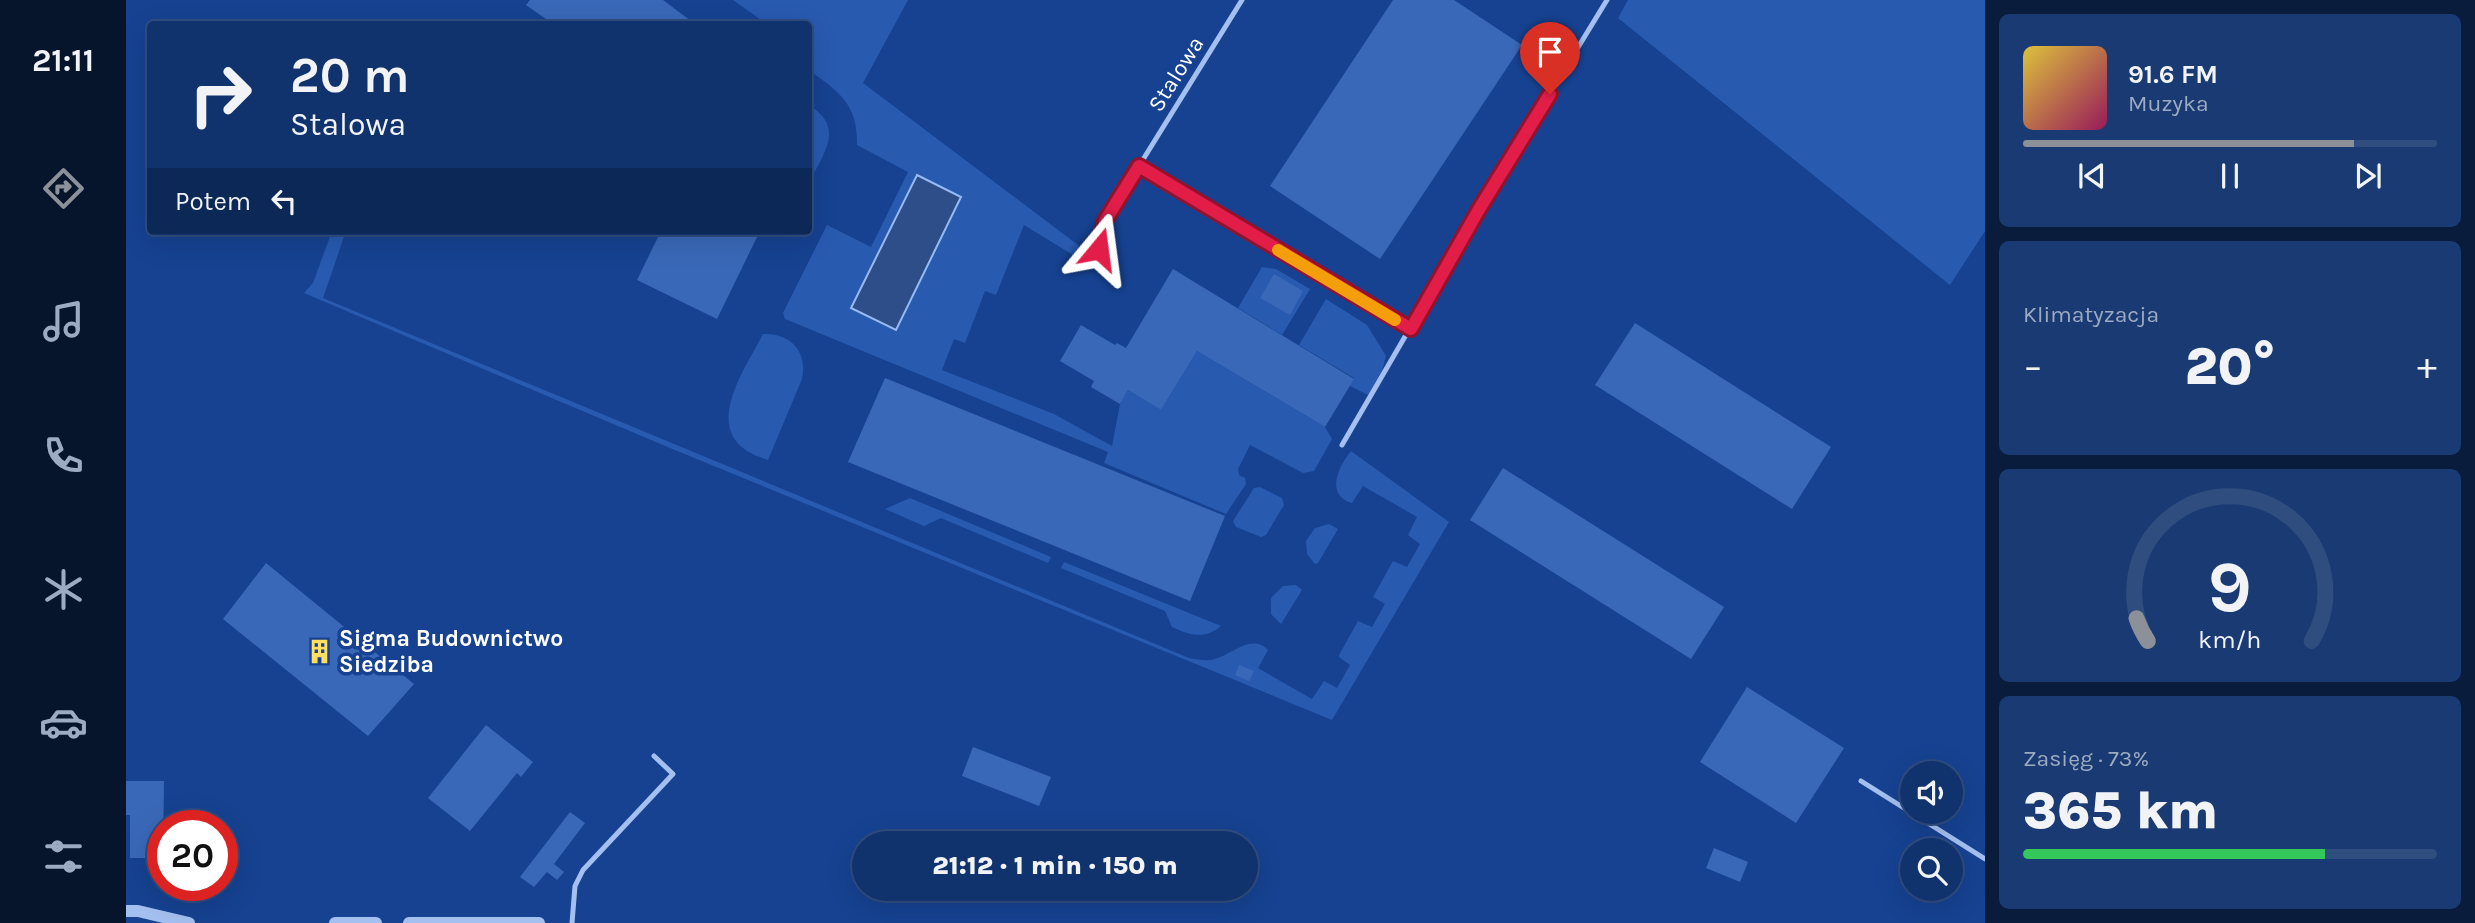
<!DOCTYPE html>
<html lang="pl">
<head>
<meta charset="utf-8">
<style>
  :root { --surface:#10326d; --page:#193a72; --text:#f1f3f6; --muted:#9caac2; --line:#304d80; --accent:#8c9099 }
  body { margin:0; font-family:Karla,sans-serif; background:var(--page); color:var(--text); height:100vh; display:flex; flex-direction:column; font-size:26px; white-space:nowrap }
  * { box-sizing:border-box; margin:0 }
  p { font-size:23px; color:var(--muted) }
  .icon { flex:none; width:38px; height:38px; fill:none; stroke:currentColor; stroke-width:2; stroke-linecap:round; stroke-linejoin:round }
  .map { position:relative; flex:1; overflow:hidden }
  .details { display:flex; flex-direction:column; gap:14px; padding:14px; background:#091c3c; width:490px }
  .details>* { flex:none }
  .banner { position:absolute; left:21px; top:21px; width:665px; height:214px; border-radius:7px; box-shadow:0 7px 28px #0002,0 0 0 2px var(--line); background:#10326d; color:var(--text); overflow:hidden }
  .buttons { position:absolute; left:1774px; top:761px; display:grid; gap:14px }
  .buttons a { display:grid; place-items:center; width:63px; height:63px; border-radius:50%; background:var(--surface); box-shadow:0 7px 28px #0002,0 0 0 2px var(--line); font-size:35px }
  .speed { position:absolute; left:21px; top:810px; display:flex; gap:14px; font-size:35px; font-weight:700; text-align:center }
  .speed>* { display:grid; place-content:center; width:91px; height:91px; border-radius:50%; background:var(--surface); box-shadow:0 7px 28px #0002,0 0 0 2px var(--line); line-height:1 }
  .speed .limit { border:10px solid #d22; background:#fff; color:#111 }
  .pin { position:absolute; display:grid; place-items:center; width:60px; height:60px; color:#fff; margin:-72px -30px; border-radius:50% 50% 50% 0; rotate:-45deg; box-shadow:0 0 7px #0007 }
  .pin .icon { rotate:45deg }
  .me { position:absolute; width:77px; margin:-38px; rotate:16deg; stroke-linejoin:round; filter:drop-shadow(0 0 5px #0008) }
  .turn { display:flex; align-items:center; gap:24px; height:147px; padding:0 28px; font-size:32px }
  .turn .icon { width:91px; height:91px; stroke-width:2.5 }
  .turn b { display:block; font-size:49px; line-height:60px }
  .then { display:flex; align-items:center; height:66px; padding:0 28px; background:#0003; gap:14px; font-size:26px }
  .big { font-size:52px; font-weight:800; line-height:1.1 }
  .details .tile { flex:1; display:flex; flex-direction:column; justify-content:center; gap:10px; min-width:0; padding:0 24px; border-radius:10px; background:var(--page) }
  .details .dial { align-items:center; gap:0 }
  .dial svg { height:182px; overflow:visible; fill:none; stroke:var(--line); stroke-width:7; stroke-linecap:round; text-anchor:middle }
  .dial text { fill:var(--text); stroke:none }
  .song { display:flex; align-items:center; gap:21px }
  .cover { width:84px; height:84px; border-radius:10px; background:linear-gradient(135deg,hsl(50 70% 55%),hsl(330 70% 35%)) }
  .played { height:7px; border-radius:4px; background:linear-gradient(90deg,var(--accent) 80%,var(--line) 80%) }
  .keys { display:flex; justify-content:space-around; direction:ltr }
  .heat { display:flex; justify-content:space-between; align-items:center; font-size:38px; direction:ltr }
  .charge { height:10px; border-radius:5px; background:linear-gradient(90deg,#34c759 73%,var(--line) 0) }
  .trip { position:absolute; left:726px; top:831px; width:406px; height:70px; border-radius:35px; background:var(--surface); box-shadow:0 7px 28px #0002,0 0 0 2px var(--line); font-weight:800; line-height:70px; text-align:center }
  main { display:flex; flex:1; min-height:0 }
  .dock { display:flex; flex-direction:column; width:126px; justify-content:space-around; align-items:center; background:#06142c; color:var(--muted) }
  .dock .icon { width:49px; height:49px }
  .dock .current { color:var(--accent) }
  .dock b { font-size:32px; color:var(--text) }
  .map>svg:first-child { display:block }
</style>
</head>
<body>
<main>
<nav class="dock">
<b>21:11</b>
<svg class="icon current" aria-label="directions" viewBox="0 0 24 24"><path d="M12 3l9 9-9 9-9-9zM9 14v-3h6M13 9l2 2-2 2"/></svg>
<svg class="icon" aria-label="music" viewBox="0 0 24 24"><path d="M9 18V5l10-2v13"/><circle cx="6" cy="18" r="3"/><circle cx="16" cy="16" r="3"/></svg>
<svg class="icon" aria-label="phone" viewBox="0 0 24 24"><path d="M5 4h4l2 5-3 2q2 4 5 5l2-3 5 2v4C11 20 4 13 5 4z"/></svg>
<svg class="icon" aria-label="climate" viewBox="0 0 24 24"><path d="M12 3v18M4 7l16 10M4 17L20 7"/></svg>
<svg class="icon" aria-label="car" viewBox="0 0 24 24"><path d="M5 17H2v-5l4-1 3-4h7l3 4 3 1v5h-3M9 17h6M6 11h13"/><circle cx="7" cy="17" r="2"/><circle cx="17" cy="17" r="2"/></svg>
<svg class="icon" aria-label="filters" viewBox="0 0 24 24"><path d="M4 7h16M4 17h16"/><circle cx="9" cy="7" r="2"/><circle cx="15" cy="17" r="2"/></svg>
</nav>
<div class="map">
<svg width="1859" height="923" viewBox="0 0 1859 923">
  <rect width="100%" height="100%" fill="#164291"/>
  <path fill="#285ab0" d="M607,0H782L737,83L960,251L952,258L898,225L870,295L859,291L839,343L828,339L816,370L928,414L986,446L994,404L1002,390L1035,410L1071,351L1199,427L1206,439L1188,471L1177,473L1124,445L1112,469L1113,475L1119,478L1120,484L1100,514L978,463L982,452L659,319L657,313L701,225L745,247L782,172L731,145C732,104 713,92 683,70L682,24H641Z
    M1502,0H1859V231L1824,285L1492,18Z
    M683,105C720,128 697,154 683,183Z
    M206,231H220L197,298L1063,658C1070,659 1078,661 1085,660C1104,657 1125,632 1142,650L1132,668L1186,699L1198,681L1211,688L1224,665L1213,657V655L1232,621L1246,627L1259,604L1247,597L1267,561L1281,567L1294,544L1282,535L1291,517L1237,486L1226,503C1199,495 1212,467 1225,451L1323,522L1206,720L544,448L178,293L187,283Z
    M1136,267L1150,269L1184,289L1156,335L1112,308Z
    M1200,299L1241,325L1260,356L1256,371L1242,395L1224,386L1228,378L1173,345Z
    M637,334C664,333 682,351 676,379L642,460C634,457 624,454 617,448C581,420 622,364 637,334Z
    M1134,487L1156,498L1158,505L1140,535L1135,537L1110,527L1107,521L1128,488Z
    M784,498L925,557L922,563L815,518L798,526L759,509Z
    M1203,524L1212,529L1192,563L1189,564L1181,554L1180,541L1189,528Z
    M938,562L1095,626C1079,640 1063,635 1046,627L1039,611L935,568Z
    M1170,585L1176,590L1155,624L1145,614V598L1157,586Z"/>
  <path fill="#2e4e89" stroke="#96baf3" stroke-width="2" d="M791,175L835,197L770,330L725,308Z"/>
  <path fill="#3a68b8" d="M404,0H537L569,24H427L400,5Z
    M1267,0H1328L1396,45L1254,259L1144,186Z
    M535,231H634L591,319L511,280Z
    M1047,269L1228,379L1199,427L1071,351L1035,410L1002,390L994,404L965,387L968,381L934,361L955,325L989,345L991,343L1000,348Z
    M1148,274L1177,291L1164,315L1134,298Z
    M1509,323L1705,447L1666,509L1469,385Z
    M759,378L1099,516L1064,601L722,462Z
    M1377,468L1598,607L1565,659L1344,520Z
    M140,563L288,684L242,736L97,619Z
    M1113,665L1128,671L1123,681L1109,675Z
    M1621,687L1718,748L1670,823L1574,762Z
    M360,725L407,762L395,777L391,773L344,831L302,798Z
    M847,747L925,777L913,806L836,776Z
    M0,781H38L37,858H4V815H0Z
    M444,812L459,823L428,864L438,872L431,880L421,872L408,887L394,877Z
    M1588,848L1622,862L1614,882L1580,868Z"/>
  <g fill="none" stroke-linecap="round" stroke-linejoin="round">
    <path stroke="#a4c0f0" stroke-width="5" d="M1116,0L1013,166L1285,329
      M973,249L979,221L1013,166
      M1216,445L1352,211L1481,0
      M1735,781L1859,859
      M446,923L449,886L457,870L547,774L528,756"/>
    <path stroke="#a4c0f0" stroke-width="12" d="M0,911H12L63,923
      M209,923H250
      M283,923H378
      M378,923H413"/>
  </g>
  <g fill="none" stroke-linecap="round" stroke-linejoin="round">
    <defs>
      <path id="route" d="M973,249L979,221L1013,166L1285,329L1352,211L1424,94"/>
    </defs>
    <use href="#route" stroke="#92132f" stroke-width="18"/>
    <use href="#route" stroke="#e11d48" stroke-width="12"/>
    <path stroke="#f59e0b" stroke-width="12" d="M1152,250L1269,320"/>
  </g>
  <defs>
    <symbol id="building-bare" viewBox="-9 -9 18 18"><path d="M-4-6H4V6H1V3H-1V6H-4ZM-2.5-4.3h1.7v1.8h-1.7ZM.8-4.3h1.7v1.8H.8ZM-2.5-1h1.7V.8h-1.7ZM.8-1h1.7V.8H.8Z" fill="#ffdf63" stroke="#164291" stroke-width="2.5" paint-order="stroke"/></symbol>
  </defs>
  <g fill-rule="evenodd">
    <use href="#building-bare" x="176" y="634" width="35" height="35"/>
  </g>
  <g text-anchor="middle" dominant-baseline="central" stroke-width="7" stroke-linejoin="round" paint-order="stroke">
    <g font-size="23" fill="#fff" stroke="#164291">
      <text transform="translate(1050 74) rotate(-58)">Stalowa</text>
    </g>
    <g font-size="23" font-weight="bold" fill="#fff" stroke="#164291" text-anchor="start">
      <text x="213" y="638">Sigma Budownictwo<tspan x="213" dy="26">Siedziba</tspan></text>
    </g>
  </g>
</svg>
<div class="buttons">
<a><svg class="icon" aria-label="sound" viewBox="0 0 24 24"><path d="M4 9h4l5-4v14l-5-4H4zM17 9q2 3 0 6"/></svg></a>
<a><svg class="icon" aria-label="search" viewBox="0 0 24 24"><circle cx="10" cy="10" r="6"/><path d="M15 15l6 6"/></svg></a>
</div>
<div class="speed"><div class="limit">20</div></div>
<div class="pin" style="left:1424px;top:94px;background:#d93025"><svg class="icon" aria-label="arrive" viewBox="0 0 24 24"><path d="M6 21V4h12l-3 4 3 4H6"/></svg></div>
<svg class="me" style="left:973px;top:249px" viewBox="-20 -20 40 40"><path d="M0-17L14 15 0 8-14 15z" fill="#e11d48" stroke="#fff" stroke-width="4"/></svg>
<div class="trip">21:12 · 1 min · 150 m</div>
<div class="banner">
<div class="turn"><svg class="icon" aria-label="right" viewBox="0 0 24 24"><path d="M7 20v-9h11M14 6l5 5-5 5"/></svg><div><b>20 m</b>Stalowa</div></div>
<div class="then">Potem<svg class="icon" aria-label="left" viewBox="0 0 24 24"><path d="M17 20v-9H6M10 6l-5 5 5 5"/></svg></div>
</div>
</div>
<section class="details">
<div class="tile">
<div class="song"><i class="cover"></i><div><b>91.6 FM</b><p>Muzyka</p></div></div>
<div class="played"></div>
<div class="keys"><svg class="icon" aria-label="previous" viewBox="0 0 24 24"><path d="M18 5L8 12l10 7zM5 5v14"/></svg><svg class="icon" aria-label="pause" viewBox="0 0 24 24"><path d="M8 5v14M16 5v14"/></svg><svg class="icon" aria-label="next" viewBox="0 0 24 24"><path d="M6 5l10 7-10 7zM19 5v14"/></svg></div>
</div>
<div class="tile"><p>Klimatyzacja</p>
<div class="heat"><a>−</a><b class="big">20°</b><a>+</a></div>
</div>
<div class="tile dial"><svg viewBox="0 0 100 80">
<path d="M14 69A42 42 0 1 1 86 69"/>
<path d="M14 69A42 42 0 0 1 9 59" stroke="#8c9099"/>
<text x="50" y="56" font-size="32" font-weight="700">9</text>
<text x="50" y="72" font-size="11">km/h</text>
</svg></div>
<div class="tile"><p>Zasięg · 73%</p><b class="big">365 km</b><div class="charge"></div></div>
</section>
</main>
</body>
</html>
